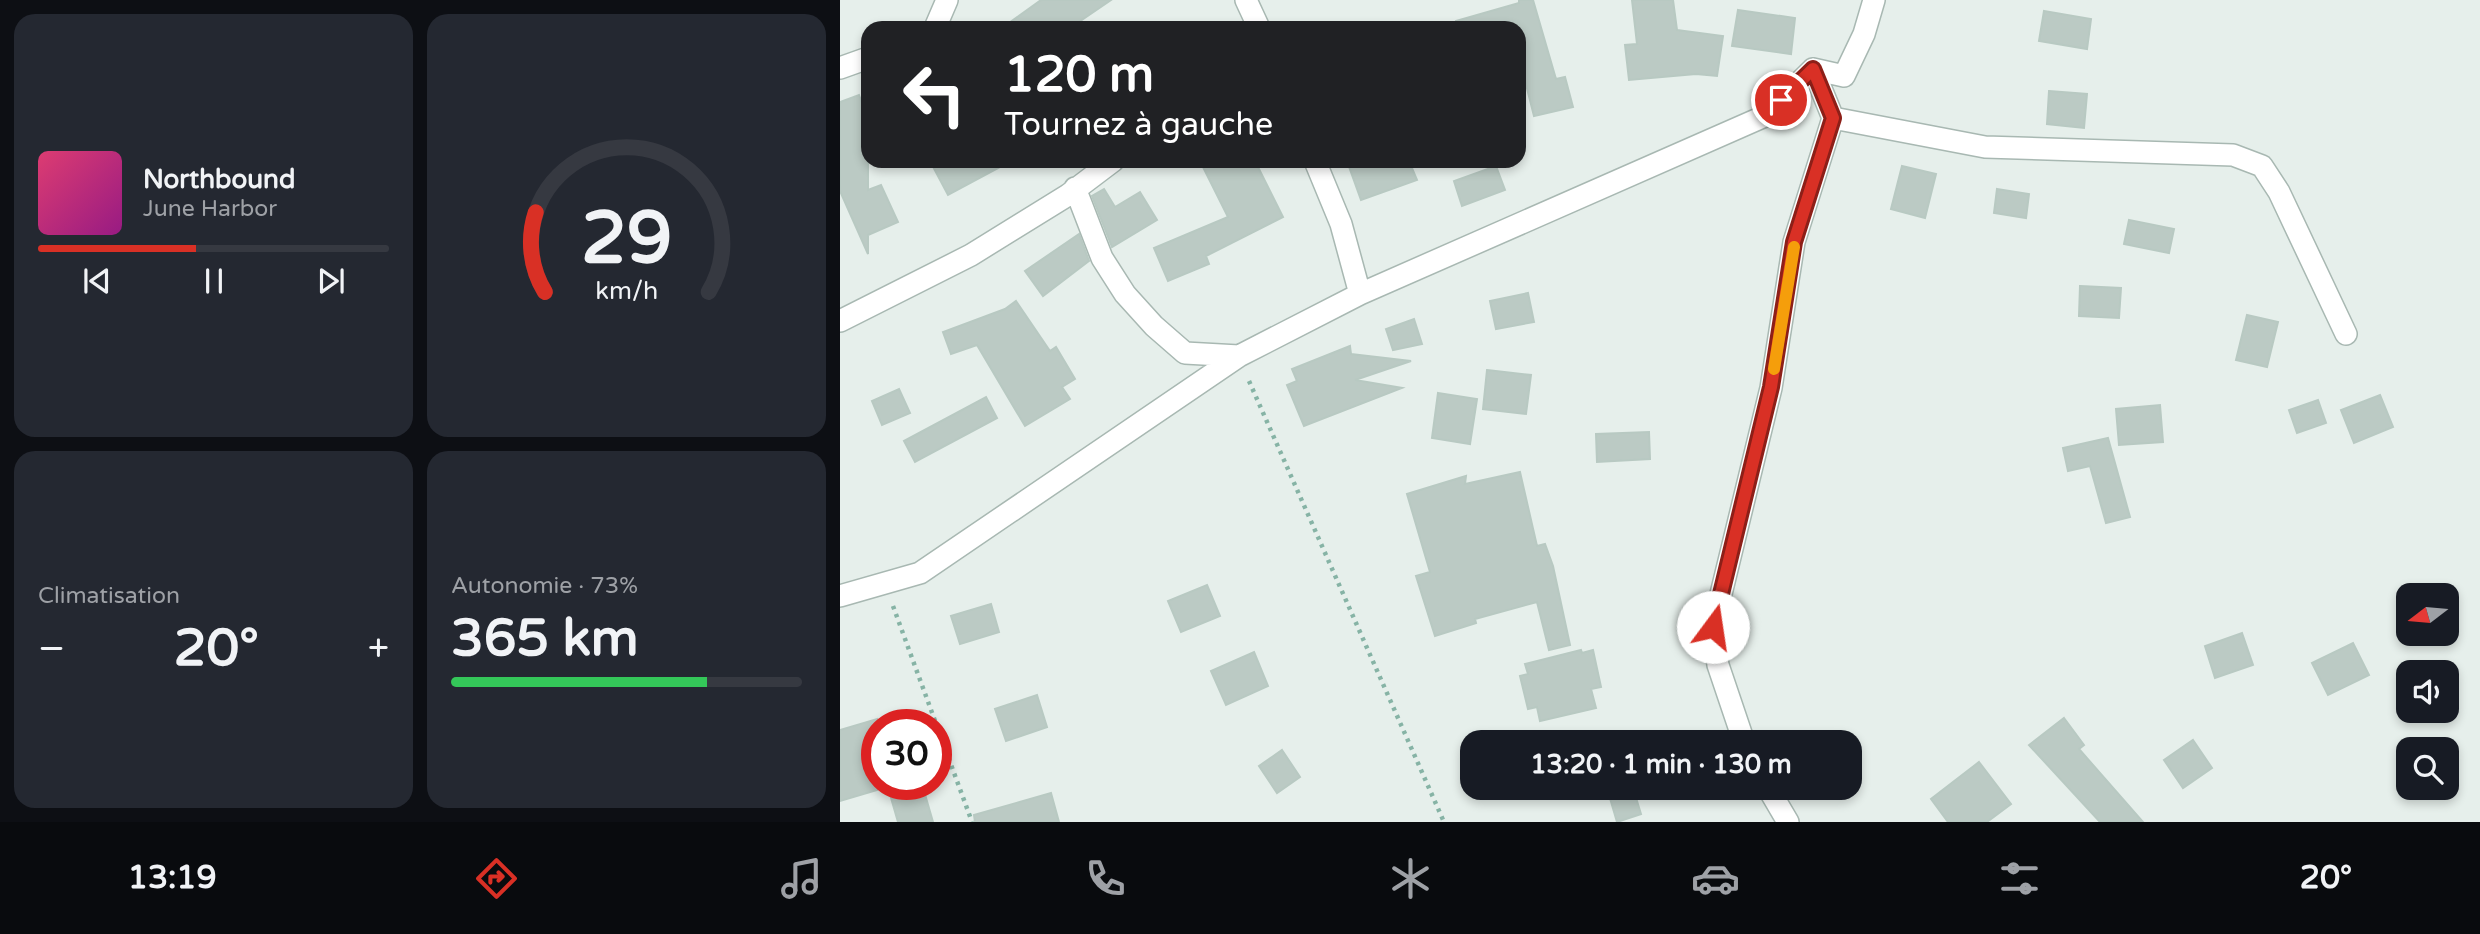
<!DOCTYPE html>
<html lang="fr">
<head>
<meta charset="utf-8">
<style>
  :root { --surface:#171b24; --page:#242831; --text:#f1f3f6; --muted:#9ea1a6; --line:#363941; --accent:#d93025 }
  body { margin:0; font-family:"Varela Round",sans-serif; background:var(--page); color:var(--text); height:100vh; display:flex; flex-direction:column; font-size:26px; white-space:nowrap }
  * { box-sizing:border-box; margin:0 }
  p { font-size:23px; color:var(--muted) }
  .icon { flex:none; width:38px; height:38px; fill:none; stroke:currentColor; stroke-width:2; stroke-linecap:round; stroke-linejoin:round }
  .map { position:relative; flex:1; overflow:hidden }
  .drawer { display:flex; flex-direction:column; gap:14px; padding:14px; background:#0d0f14; width:840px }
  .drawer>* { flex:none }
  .hud { position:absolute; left:21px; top:21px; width:665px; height:147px; border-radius:21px; box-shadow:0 4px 10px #0003; background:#202124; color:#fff; overflow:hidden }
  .needle { width:46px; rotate:254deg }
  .buttons { position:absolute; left:1556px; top:583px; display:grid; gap:14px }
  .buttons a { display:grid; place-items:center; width:63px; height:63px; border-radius:14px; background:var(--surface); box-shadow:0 4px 10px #0003; font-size:35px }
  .speed { position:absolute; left:21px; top:709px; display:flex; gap:14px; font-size:35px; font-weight:700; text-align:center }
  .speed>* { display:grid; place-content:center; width:91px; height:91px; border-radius:50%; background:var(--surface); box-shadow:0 4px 10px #0003; line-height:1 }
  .speed .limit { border:10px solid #d22; background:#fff; color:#111 }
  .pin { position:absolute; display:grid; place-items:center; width:60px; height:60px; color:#fff; margin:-30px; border:4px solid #fff; border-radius:50%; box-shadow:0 2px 7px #0007 }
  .me { position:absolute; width:77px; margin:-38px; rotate:14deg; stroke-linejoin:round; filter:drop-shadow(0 0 5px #0008) }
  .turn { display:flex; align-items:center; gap:24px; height:147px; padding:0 28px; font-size:32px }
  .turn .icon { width:91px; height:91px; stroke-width:2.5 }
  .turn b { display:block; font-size:49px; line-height:60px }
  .big { font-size:52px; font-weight:800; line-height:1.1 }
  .drawer .widget { flex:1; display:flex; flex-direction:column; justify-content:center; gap:10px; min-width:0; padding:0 24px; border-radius:21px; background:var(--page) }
  .drawer .dial { align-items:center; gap:0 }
  .dial svg { height:182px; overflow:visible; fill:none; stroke:var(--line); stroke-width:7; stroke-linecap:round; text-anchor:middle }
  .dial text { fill:var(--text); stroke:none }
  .song { display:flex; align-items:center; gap:21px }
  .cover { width:84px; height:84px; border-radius:10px; background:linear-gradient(135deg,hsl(340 70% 55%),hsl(310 70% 35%)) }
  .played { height:7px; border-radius:4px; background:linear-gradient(90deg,var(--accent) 45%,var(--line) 45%) }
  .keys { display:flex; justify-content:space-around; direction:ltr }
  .heat { display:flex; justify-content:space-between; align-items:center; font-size:38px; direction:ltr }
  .charge { height:10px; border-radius:5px; background:linear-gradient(90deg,#34c759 73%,var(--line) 0) }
  .drawer .tiles { flex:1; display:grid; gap:14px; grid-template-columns:repeat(2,1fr) }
  .trip { position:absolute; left:620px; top:730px; width:402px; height:70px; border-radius:21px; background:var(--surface); box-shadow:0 4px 10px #0003; font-weight:800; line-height:70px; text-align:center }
  .tabs { display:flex; height:112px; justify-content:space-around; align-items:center; background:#090b0e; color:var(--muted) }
  .tabs .icon { width:49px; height:49px }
  .tabs .selected { color:var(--accent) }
  .tabs b { font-size:32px; color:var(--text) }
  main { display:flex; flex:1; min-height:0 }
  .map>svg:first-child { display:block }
</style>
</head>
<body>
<main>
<section class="drawer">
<div class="tiles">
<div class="widget">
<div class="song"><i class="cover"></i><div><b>Northbound</b><p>June Harbor</p></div></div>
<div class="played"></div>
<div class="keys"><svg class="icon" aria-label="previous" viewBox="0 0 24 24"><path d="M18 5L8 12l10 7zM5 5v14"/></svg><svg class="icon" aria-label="pause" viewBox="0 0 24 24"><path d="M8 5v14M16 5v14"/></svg><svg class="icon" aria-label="next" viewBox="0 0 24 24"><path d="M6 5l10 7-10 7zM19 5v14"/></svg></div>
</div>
<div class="widget dial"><svg viewBox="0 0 100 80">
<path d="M14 69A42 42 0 1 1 86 69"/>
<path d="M14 69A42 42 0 0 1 10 34" stroke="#d93025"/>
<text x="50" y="56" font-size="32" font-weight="700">29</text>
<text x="50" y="72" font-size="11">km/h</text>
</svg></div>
<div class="widget"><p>Climatisation</p>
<div class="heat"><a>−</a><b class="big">20°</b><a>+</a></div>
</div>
<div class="widget"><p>Autonomie · 73%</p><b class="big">365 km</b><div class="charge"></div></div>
</div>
</section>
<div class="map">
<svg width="1640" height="822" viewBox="0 0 1640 822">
  <rect width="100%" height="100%" fill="#e6efeb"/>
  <path fill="#bbcac4" stroke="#b8c9c2" stroke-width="2" d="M201,0H271L230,28H162Z
    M679,0H693L716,79L725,77L733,107L694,116L679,57V28H617L616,21L679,3Z
    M792,0H833L837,30L883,36L877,76L856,74L789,80L785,45L797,44Z
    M898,10L955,18L951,54L892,46Z
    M1204,11L1251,19L1247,49L1199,41Z
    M1209,91L1247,94L1244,128L1207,124Z
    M19,95L28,120V190L41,185L58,222L28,235V254L0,191V102Z
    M90,161H171L108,195Z
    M360,161H415L443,217L366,256L369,264L328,281L314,248L388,217Z
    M507,161H569L577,180L521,200Z
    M656,166L665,190L622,206L614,181Z
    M1062,166L1096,174L1085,218L1051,209Z
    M264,189L275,207L300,192L317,220L272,247L252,196Z
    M1157,189L1189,194L1186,218L1154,213Z
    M1289,220L1334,229L1329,253L1284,244Z
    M239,234L249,261L203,296L185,271Z
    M1240,286L1281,288L1279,318L1239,316Z
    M688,293L694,322L656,329L650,301Z
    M176,301L210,351L216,347L235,379L222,387L230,399L185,426L137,345L111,354L103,332L165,309Z
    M1407,315L1438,322L1427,367L1396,360Z
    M574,319L582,344L553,350L546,329Z
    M510,346L511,354L571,361L515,380L562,388L464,426L447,385L457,381L452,369Z
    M647,370L691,375L686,414L643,409Z
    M59,389L70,413L42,425L32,401Z
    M598,393L637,399L630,444L592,438Z
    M1540,395L1553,427L1514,443L1501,410Z
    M146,397L157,418L75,462L64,441Z
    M1478,400L1486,423L1457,433L1449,410Z
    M1320,405L1323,442L1279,445L1276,409Z
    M809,432L810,459L757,462L756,434Z
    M1268,438L1290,517L1266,523L1250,466L1228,471L1223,448Z
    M680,472L697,546L705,544L713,566L730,645L709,650L697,602L635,619L636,623L595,636L576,576L590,572L567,494L626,476L625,484Z
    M367,585L380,616L341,632L328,601Z
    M151,604L159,632L120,644L111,616Z
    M1402,633L1413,665L1375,678L1365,646Z
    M1513,643L1529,675L1488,695L1472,663Z
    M741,650L742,653L753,650L761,687L751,689L756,708L700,721L697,707L688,709L680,676L688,674L685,664Z
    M414,652L428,686L386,705L371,671Z
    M197,695L207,727L166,741L155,709Z
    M1224,718L1244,745L1239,749L1303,822H1260L1189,745Z
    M37,719V790L0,801V730Z
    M1353,740L1372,768L1343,788L1324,760Z
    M442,750L460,777L437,793L419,766Z
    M1139,762L1171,804L1147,822H1108L1091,799Z
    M47,784H82L93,822H58Z
    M767,788H793L801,814L777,822Z
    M211,793L219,822H135L134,815Z"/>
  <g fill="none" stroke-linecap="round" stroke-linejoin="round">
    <defs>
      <path id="minor" d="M406,0L419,28
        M95,28L107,0
        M0,68L28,58
        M973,69L1004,76L1024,34L1034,0
        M993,118L1145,147L1393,155L1422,166L1439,192L1506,334
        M475,161L501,224L520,294
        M235,188L262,258L285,294L314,326L345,353L399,356
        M0,321L131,255L228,195L273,161
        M0,596L80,573L399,356L520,294L925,116L973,69
        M904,742L878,665L873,627L931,388L954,242L993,118L973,69
        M928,788L948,822"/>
    </defs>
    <use href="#minor" stroke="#a8b8b2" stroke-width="24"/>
    <path stroke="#86b3a5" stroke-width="4.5" stroke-dasharray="3.5 5" stroke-linecap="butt" d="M409,381L604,822
      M53,606L132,822"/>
    <use href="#minor" stroke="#fff" stroke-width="21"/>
  </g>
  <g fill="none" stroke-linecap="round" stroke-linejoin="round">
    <defs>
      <path id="route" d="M873,627L931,387L954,242L993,118L973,69L941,100"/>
    </defs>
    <use href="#route" stroke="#8d1f18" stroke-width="18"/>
    <use href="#route" stroke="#d93025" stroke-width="12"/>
    <path stroke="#f59e0b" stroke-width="12" d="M934,369L954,247"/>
  </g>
</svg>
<div class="buttons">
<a><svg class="needle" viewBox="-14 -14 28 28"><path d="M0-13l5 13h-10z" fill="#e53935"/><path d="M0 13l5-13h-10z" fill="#9ea1a6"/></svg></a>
<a><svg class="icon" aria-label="sound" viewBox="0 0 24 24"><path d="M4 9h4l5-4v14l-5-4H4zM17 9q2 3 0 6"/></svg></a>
<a><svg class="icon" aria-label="search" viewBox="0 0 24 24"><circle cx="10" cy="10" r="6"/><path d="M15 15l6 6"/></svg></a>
</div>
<div class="speed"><div class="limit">30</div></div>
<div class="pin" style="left:941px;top:100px;background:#d93025"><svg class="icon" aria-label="arrive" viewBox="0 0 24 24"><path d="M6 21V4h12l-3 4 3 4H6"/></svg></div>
<svg class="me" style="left:873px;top:627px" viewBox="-20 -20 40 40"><circle r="19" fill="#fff"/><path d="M0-13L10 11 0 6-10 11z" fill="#d93025"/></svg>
<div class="trip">13:20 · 1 min · 130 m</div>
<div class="hud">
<div class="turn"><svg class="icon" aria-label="left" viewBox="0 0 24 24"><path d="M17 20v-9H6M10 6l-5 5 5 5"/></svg><div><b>120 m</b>Tournez à gauche</div></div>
</div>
</div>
</main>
<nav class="tabs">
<b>13:19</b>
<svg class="icon selected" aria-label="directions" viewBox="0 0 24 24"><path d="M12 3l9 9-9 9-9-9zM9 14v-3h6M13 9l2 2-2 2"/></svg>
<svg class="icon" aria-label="music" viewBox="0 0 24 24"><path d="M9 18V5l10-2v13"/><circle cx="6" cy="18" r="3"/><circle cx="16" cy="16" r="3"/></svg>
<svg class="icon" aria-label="phone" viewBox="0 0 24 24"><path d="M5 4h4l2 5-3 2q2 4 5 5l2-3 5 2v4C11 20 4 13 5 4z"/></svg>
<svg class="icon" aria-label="climate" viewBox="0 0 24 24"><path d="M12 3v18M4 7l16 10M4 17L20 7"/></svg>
<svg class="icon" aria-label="car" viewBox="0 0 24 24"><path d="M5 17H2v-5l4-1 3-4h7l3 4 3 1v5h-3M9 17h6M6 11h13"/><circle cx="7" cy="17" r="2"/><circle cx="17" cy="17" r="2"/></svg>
<svg class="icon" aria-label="filters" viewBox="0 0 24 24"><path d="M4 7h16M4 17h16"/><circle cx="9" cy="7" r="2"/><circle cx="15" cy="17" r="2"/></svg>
<b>20°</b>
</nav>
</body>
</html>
